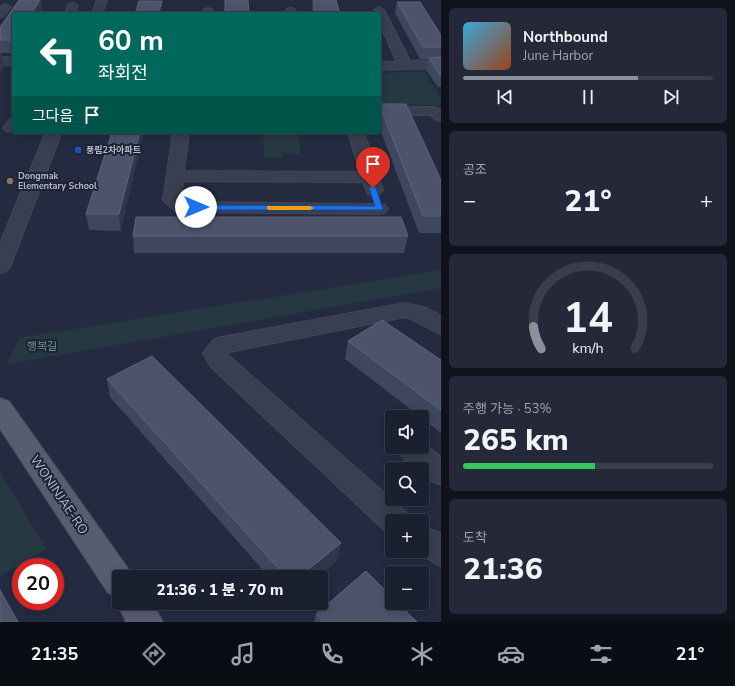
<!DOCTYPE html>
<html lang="ko">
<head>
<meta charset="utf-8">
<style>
  :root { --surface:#1b2031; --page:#242839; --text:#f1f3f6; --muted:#a0a3ab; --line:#393e4d; --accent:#8c9099 }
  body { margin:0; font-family:"Nunito Sans","Noto Sans KR",sans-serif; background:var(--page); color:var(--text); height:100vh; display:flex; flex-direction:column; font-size:15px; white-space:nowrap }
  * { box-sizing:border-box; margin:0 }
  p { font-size:13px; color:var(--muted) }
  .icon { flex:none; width:22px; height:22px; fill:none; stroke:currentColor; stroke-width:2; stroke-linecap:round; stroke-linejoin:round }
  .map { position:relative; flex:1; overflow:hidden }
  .details { display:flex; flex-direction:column; gap:8px; padding:8px; background:#0f121b; width:294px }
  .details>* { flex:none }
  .top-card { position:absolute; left:12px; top:12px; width:369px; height:122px; border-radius:4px; box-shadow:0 2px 10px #0003,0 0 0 1px var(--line); background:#00695c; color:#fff; overflow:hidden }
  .fabs { position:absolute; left:385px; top:410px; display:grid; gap:8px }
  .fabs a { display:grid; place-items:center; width:44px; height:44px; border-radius:4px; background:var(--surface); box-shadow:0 2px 10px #0003,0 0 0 1px var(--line); font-size:20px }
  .speed { position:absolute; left:12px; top:558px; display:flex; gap:8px; font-size:20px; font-weight:700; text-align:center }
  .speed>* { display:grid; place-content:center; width:52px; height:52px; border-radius:50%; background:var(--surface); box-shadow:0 2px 10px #0003,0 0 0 1px var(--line); line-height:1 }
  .speed .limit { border:6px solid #d22; background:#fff; color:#111 }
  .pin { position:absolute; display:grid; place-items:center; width:34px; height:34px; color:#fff; margin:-41px -17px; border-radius:50% 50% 50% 0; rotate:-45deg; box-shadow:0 0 4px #0007 }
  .pin .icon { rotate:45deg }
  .me { position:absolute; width:44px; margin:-22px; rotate:90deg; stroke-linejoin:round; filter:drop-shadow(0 0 3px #0008) }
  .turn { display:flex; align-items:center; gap:14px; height:84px; padding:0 20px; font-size:18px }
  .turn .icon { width:52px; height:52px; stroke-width:2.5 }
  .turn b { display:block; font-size:28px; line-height:34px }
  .then { display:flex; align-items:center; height:38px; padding:0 20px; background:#0003; gap:8px; font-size:15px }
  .big { font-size:30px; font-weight:800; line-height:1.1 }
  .details .tile { flex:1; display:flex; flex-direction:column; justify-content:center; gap:6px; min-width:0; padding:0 14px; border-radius:6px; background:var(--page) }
  .details .dial { align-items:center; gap:0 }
  .dial svg { height:104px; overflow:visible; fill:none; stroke:var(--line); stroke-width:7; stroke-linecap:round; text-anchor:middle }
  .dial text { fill:var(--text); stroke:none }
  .song { display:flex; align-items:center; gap:12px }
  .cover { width:48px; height:48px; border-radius:6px; background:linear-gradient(135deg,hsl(200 70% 55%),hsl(20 70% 35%)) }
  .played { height:4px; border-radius:2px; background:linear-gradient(90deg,var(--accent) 70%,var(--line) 70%) }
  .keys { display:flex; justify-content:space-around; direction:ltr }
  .heat { display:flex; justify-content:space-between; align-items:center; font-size:22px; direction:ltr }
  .charge { height:6px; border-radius:3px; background:linear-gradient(90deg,#34c759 53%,var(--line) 0) }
  .trip { position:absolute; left:112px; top:570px; width:216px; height:40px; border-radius:4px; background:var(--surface); box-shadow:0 2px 10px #0003,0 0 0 1px var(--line); font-weight:800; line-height:40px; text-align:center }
  .dock { display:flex; height:64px; justify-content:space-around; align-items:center; background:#0b0d14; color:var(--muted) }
  .dock .icon { width:28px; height:28px }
  .dock .selected { color:var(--accent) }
  .dock b { font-size:18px; color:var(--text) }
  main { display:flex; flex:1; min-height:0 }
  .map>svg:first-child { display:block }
</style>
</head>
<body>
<main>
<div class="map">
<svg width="441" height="622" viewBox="0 0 441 622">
  <rect width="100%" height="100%" fill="#242b41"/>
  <path fill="#263942" d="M425,72L441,99V105L379,104V73Z
    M263,132H298L301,154L282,153V158H264Z
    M441,270V288L7,364L19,338Z
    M0,471L46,549L0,576Z"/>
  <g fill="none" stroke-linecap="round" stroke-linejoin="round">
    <defs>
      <path id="minor" d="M97,0H107L102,14H92Z
        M73,3L78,6L74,14H64L69,4Z
        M6,4L11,7L4,16L0,17V7Z
        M379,7L384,10L410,61L441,60V68L379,70V62H397L379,22V14H375L374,10Z
        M208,8L212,9L213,11L212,14H202L204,9Z
        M291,8L295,9L296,14H286L287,9Z
        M0,57H14V65H0Z
        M379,107H433L441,109V121L436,120L430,115H379Z
        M14,118V132L6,131L3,128L9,120Z
        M46,132H62L10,267L7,271L0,273V243Z
        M173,132H189L184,171L360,172L348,132H364L383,190L380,194L374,195L368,194L363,182L183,181L181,198L185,202L379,204L385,205L388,209L385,213L379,214L181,212L175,211L163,200Z
        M405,303L427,308L441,316V334C428,330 418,320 405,317L229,352L227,354L406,512L410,521H392V533L384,530L211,367L203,353L214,339L222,337Z
        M422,442L441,457V485L431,481L422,474V469C411,469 400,456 395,447H422Z
        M422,526L441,533V566C430,562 425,555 414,551H422Z"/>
      <path id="major" d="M0,398L9,401L130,571L133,577H119V603H153L163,622H126L117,603L119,597L108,593L0,429Z"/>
    </defs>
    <use href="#minor" stroke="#424659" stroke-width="2"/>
    <use href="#major" stroke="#424659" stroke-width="2"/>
    <use href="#minor" fill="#393e50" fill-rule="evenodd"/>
    <use href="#major" fill="#575c70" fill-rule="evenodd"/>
  </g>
  <path fill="#3f475f" d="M19,0H41L42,10L40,14H14V53H1L4,66L0,73V40H2H0V27Z
    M313,0L340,14H312V12Z
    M397,2L441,35V87H438L426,70L428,59H420L395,13Z
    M379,105L441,180V233H419L379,126Z
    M112,132L121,231L89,230L86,214Z
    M133,236H408L404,253H134Z
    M348,341L441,360V433L422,418V417H421L345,359Z
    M107,379L337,561L317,577H269L110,397Z
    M316,614L417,622H314Z"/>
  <path fill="#2f364e" d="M40,0H41L42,10L40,14H31Z
    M162,1V14H158Z
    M1,53L4,66L0,73V55Z
    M140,132H144L121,231L119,214Z
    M341,543L337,561L317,577H299Z"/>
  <path fill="#4c536b" stroke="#5c637a" d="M19,0H40L31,14H14V40H0V27Z
    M225,0H248L249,14H225Z
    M313,0H336L340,14H316Z
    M139,1H162L158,14H135Z
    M397,2H420L441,35V47H423Z
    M441,57V75H440L429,58Z
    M379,104H406L441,180V216H423Z
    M112,132H140L119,214H86Z
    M136,217H401L408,236H133Z
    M382,320L441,360V410L348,341Z
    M152,356L341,543L299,577H286L107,379Z
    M366,571L392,597V603H398L417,622H323L316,614Z
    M0,590L18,622H0Z"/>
  <path fill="#1a73e8" stroke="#114b97" d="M373,185L376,188L383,209L382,210H196L193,207L196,205L375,206L369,188Z"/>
  <path fill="#f59e0b" d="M267,206H310L314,208L310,210H269L267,209Z"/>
  <rect fill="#1a4fb4" stroke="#1d2235" stroke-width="1.5" x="74" y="146" width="8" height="8" rx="2"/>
  <circle fill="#8d6e63" stroke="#1d2235" stroke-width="1.5" cx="10" cy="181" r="4"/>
  <g text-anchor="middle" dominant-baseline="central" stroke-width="4" stroke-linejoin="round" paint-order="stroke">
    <g font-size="9" font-weight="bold" fill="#b5b9cb" stroke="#1d2235" text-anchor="start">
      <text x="86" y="150">풍림2차아파트</text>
      <text x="18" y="176">Dongmak<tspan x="18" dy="10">Elementary School</tspan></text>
    </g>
    <g font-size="11" fill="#6b9d81" stroke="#1d2235">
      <text x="42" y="346">행복길</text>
    </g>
    <g font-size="13" fill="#b5b9cb" stroke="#1d2235">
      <text transform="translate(59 495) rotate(56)">WONINJAE-RO</text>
    </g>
  </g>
</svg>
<div class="fabs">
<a><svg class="icon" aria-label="sound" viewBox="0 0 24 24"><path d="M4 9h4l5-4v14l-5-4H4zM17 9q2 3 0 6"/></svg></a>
<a><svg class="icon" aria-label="search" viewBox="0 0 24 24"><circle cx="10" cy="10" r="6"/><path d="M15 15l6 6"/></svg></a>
<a>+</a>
<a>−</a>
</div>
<div class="speed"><div class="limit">20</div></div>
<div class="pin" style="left:373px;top:188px;background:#d93025"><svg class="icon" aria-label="arrive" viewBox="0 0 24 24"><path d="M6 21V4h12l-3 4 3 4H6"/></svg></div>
<svg class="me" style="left:196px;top:207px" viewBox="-20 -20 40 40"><circle r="19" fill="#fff"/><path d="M0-13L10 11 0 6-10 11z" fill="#1a73e8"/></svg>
<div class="trip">21:36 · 1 분 · 70 m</div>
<div class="top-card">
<div class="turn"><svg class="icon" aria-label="left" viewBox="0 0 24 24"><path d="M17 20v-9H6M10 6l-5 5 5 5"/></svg><div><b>60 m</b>좌회전</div></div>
<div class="then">그다음<svg class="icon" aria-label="arrive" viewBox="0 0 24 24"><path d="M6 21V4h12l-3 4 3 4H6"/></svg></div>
</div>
</div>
<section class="details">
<div class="tile">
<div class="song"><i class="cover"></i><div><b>Northbound</b><p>June Harbor</p></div></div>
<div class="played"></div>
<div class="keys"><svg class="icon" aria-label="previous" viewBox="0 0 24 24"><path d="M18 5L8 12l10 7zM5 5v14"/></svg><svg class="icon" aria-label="pause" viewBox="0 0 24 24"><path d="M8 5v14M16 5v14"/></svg><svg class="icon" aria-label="next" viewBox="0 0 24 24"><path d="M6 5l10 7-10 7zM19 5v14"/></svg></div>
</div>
<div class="tile"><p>공조</p>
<div class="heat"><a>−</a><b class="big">21°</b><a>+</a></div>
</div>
<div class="tile dial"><svg viewBox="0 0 100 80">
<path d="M14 69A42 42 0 1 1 86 69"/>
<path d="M14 69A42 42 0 0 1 8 52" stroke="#8c9099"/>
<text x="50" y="56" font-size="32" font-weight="700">14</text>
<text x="50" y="72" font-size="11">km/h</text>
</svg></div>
<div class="tile"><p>주행 가능 · 53%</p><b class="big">265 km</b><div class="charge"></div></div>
<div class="tile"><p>도착</p><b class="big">21:36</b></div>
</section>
</main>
<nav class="dock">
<b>21:35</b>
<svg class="icon selected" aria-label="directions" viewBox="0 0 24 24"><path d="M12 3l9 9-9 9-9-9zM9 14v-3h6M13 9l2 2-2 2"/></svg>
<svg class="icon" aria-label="music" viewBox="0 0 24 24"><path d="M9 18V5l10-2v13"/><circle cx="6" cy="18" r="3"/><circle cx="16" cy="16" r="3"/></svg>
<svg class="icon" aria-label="phone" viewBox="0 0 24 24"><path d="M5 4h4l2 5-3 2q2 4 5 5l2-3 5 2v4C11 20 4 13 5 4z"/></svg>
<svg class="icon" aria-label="climate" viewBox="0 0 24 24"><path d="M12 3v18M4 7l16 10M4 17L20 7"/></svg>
<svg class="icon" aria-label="car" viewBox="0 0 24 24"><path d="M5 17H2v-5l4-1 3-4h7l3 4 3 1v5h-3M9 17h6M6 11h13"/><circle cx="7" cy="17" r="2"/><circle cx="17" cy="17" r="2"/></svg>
<svg class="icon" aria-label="filters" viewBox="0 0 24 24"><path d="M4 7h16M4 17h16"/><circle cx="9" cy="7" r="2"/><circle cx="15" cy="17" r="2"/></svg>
<b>21°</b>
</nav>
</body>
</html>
